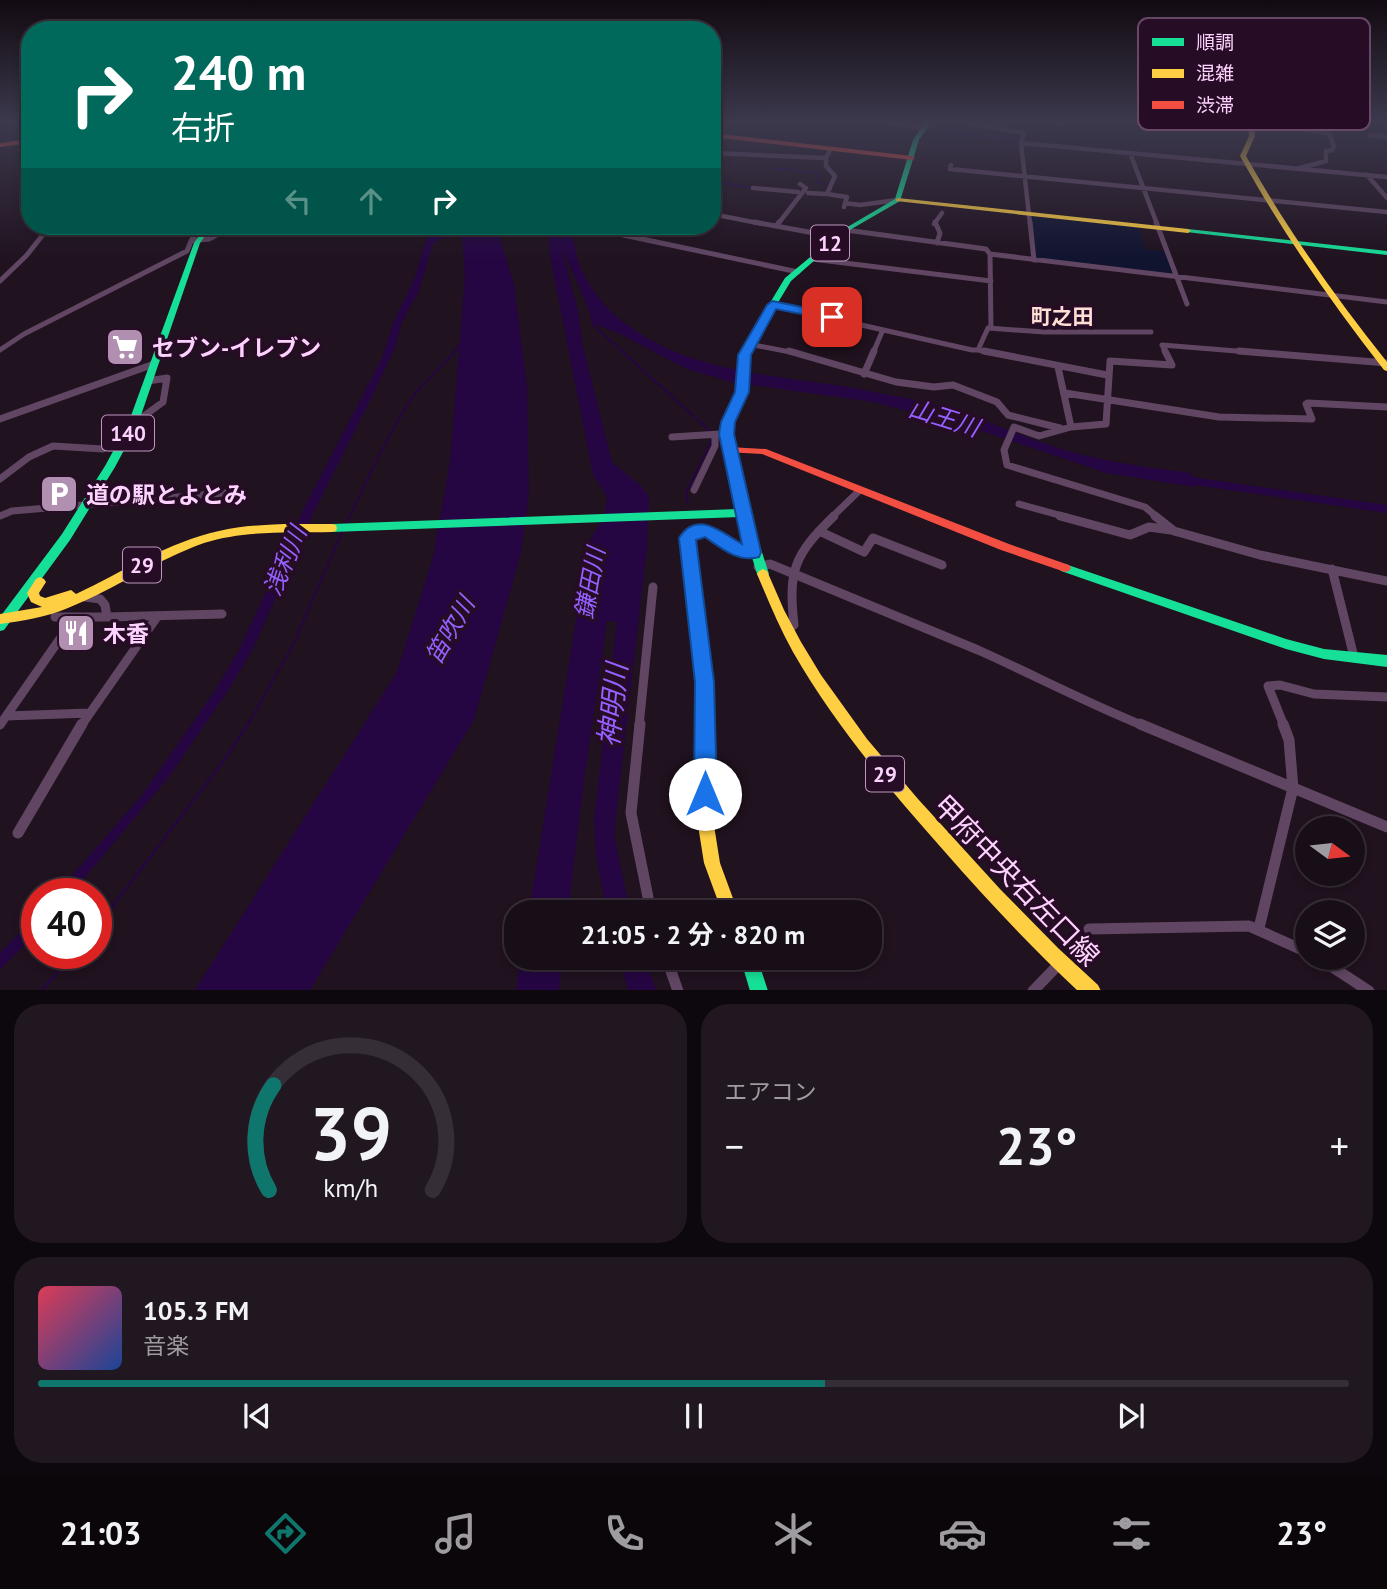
<!DOCTYPE html>
<html lang="ja">
<head>
<meta charset="utf-8">
<style>
  :root { --surface:#180e17; --page:#211720; --text:#f1f3f6; --muted:#9f9ca1; --line:#362e36; --accent:#0f766e }
  body { margin:0; font-family:"PT Sans","Noto Sans JP",sans-serif; background:var(--page); color:var(--text); height:100vh; display:flex; flex-direction:column; font-size:26px; white-space:nowrap }
  * { box-sizing:border-box; margin:0 }
  p { font-size:23px; color:var(--muted) }
  .icon { flex:none; width:38px; height:38px; fill:none; stroke:currentColor; stroke-width:2; stroke-linecap:round; stroke-linejoin:round }
  .map { position:relative; height:990px; overflow:hidden }
  .sheet { display:flex; flex-direction:column; gap:14px; padding:14px; background:#0d080d; flex:1 }
  .sheet>* { flex:none }
  .top-card { position:absolute; left:21px; top:21px; width:700px; height:214px; border-radius:28px; box-shadow:0 4px 10px #0003,0 0 0 2px var(--line); background:#00695c; color:#fff; overflow:hidden }
  .needle { width:46px; rotate:105deg }
  .controls { position:absolute; left:1295px; top:816px; display:grid; gap:14px }
  .controls a { display:grid; place-items:center; width:70px; height:70px; border-radius:50%; background:var(--surface); box-shadow:0 4px 10px #0003,0 0 0 2px var(--line); font-size:35px }
  .speed { position:absolute; left:21px; top:878px; display:flex; gap:14px; font-size:35px; font-weight:700; text-align:center }
  .speed>* { display:grid; place-content:center; width:91px; height:91px; border-radius:50%; background:var(--surface); box-shadow:0 4px 10px #0003,0 0 0 2px var(--line); line-height:1 }
  .speed .limit { border:10px solid #d22; background:#fff; color:#111 }
  .pin { position:absolute; display:grid; place-items:center; width:60px; height:60px; color:#fff; margin:-30px; border-radius:14px; box-shadow:0 4px 10px #0006 }
  .me { position:absolute; width:77px; margin:-38px; rotate:0deg; stroke-linejoin:round; filter:drop-shadow(0 0 5px #0008) }
  .turn { display:flex; align-items:center; gap:24px; height:147px; padding:0 35px; font-size:32px }
  .turn .icon { width:91px; height:91px; stroke-width:2.5 }
  .turn b { display:block; font-size:49px; line-height:60px }
  .lanes { display:flex; align-items:center; height:66px; padding:0 35px; background:#0003; justify-content:center; gap:35px; direction:ltr }
  .lanes .off { opacity:.35 }
  .big { font-size:52px; font-weight:700; line-height:1.1 }
  .sheet .card { flex:1; display:flex; flex-direction:column; justify-content:center; gap:10px; min-width:0; padding:0 24px; border-radius:28px; background:var(--page) }
  .sheet .dial { align-items:center; gap:0 }
  .dial svg { height:182px; overflow:visible; fill:none; stroke:var(--line); stroke-width:7; stroke-linecap:round; text-anchor:middle }
  .dial text { fill:var(--text); stroke:none }
  .song { display:flex; align-items:center; gap:21px }
  .cover { width:84px; height:84px; border-radius:10px; background:linear-gradient(135deg,hsl(350 70% 55%),hsl(220 70% 35%)) }
  .played { height:7px; border-radius:4px; background:linear-gradient(90deg,var(--accent) 60%,var(--line) 60%) }
  .keys { display:flex; justify-content:space-around; direction:ltr }
  .heat { display:flex; justify-content:space-between; align-items:center; font-size:38px; direction:ltr }
  .sheet .tiles { flex:1; display:grid; gap:14px; grid-template-columns:1fr 1fr }
  .card:last-child { grid-column:span 2 }
  .trip { position:absolute; left:504px; top:900px; width:378px; height:70px; border-radius:28px; background:var(--surface); box-shadow:0 4px 10px #0003,0 0 0 2px var(--line); font-weight:700; line-height:70px; text-align:center }
  .tabs { display:flex; height:112px; justify-content:space-around; align-items:center; background:#0a0609; color:var(--muted) }
  .tabs .icon { width:49px; height:49px }
  .tabs .on { color:var(--accent) }
  .tabs b { font-size:32px; color:var(--text) }
  .map>svg:first-child { display:block }
</style>
</head>
<body>
<div class="map">
<svg width="1387" height="991" viewBox="0 0 1387 991">
  <rect width="100%" height="100%" fill="#20121f"/>
  <path fill="#11142f" d="M1029,214L1138,227L1145,249L1168,252L1178,277L1034,260Z"/>
  <path fill="#250643" d="M459,226H496L514,284L527,385L529,494L521,553L474,720L310,990H195L397,672L433,557L450,462L465,276L462,235L440,239L433,244L419,291L402,322L396,345L369,403L310,520L254,647L230,688L168,778L71,894H56L142,795L214,692L239,650L305,506L382,358L393,323L415,277L426,240L433,234Z
    M548,226H568C575,238 575,253 580,266C588,286 608,312 626,324C683,367 752,373 821,383C856,388 891,395 925,402C970,413 1012,433 1055,447C1099,461 1145,467 1191,473L1194,487L1106,473L973,428L873,402L731,382L687,369L620,334L592,323L589,310L561,246L578,311L582,342L612,462L640,485L649,497L647,547L614,834L630,912H607L596,857L594,820L617,622L607,621L584,781L568,912H529L576,620L601,540L607,497L593,475L550,256Z
    M37,915V932L0,970V953Z
    M521,957H563L559,990H516Z
    M619,957H644L656,990H628Z"/>
  <g fill="none" stroke-linecap="round" stroke-linejoin="round">
    <path stroke="#250643" stroke-width="2" d="M771,168L819,173L817,182L830,185
      M712,181L753,188
      M592,324L710,431
      M688,503L686,492L712,440
      M346,524C366,482 386,437 412,398C426,378 446,365 459,345
      M692,543L696,566
      M247,726L293,645L342,532"/>
    <path stroke="#250643" stroke-width="2.5" d="M96,928L225,759L248,724
      M41,991L74,954"/>
    <path fill="#250643" fill-rule="evenodd" d="M911,123L1035,142L1038,144L1035,146L909,126Z
      M1178,475L1387,505V513L1174,482L1172,479L1174,476Z
      M611,510L617,515L601,543L593,596L591,600L586,602L581,600L579,596L588,543L607,512Z"/>
    <path stroke="#604662" stroke-width="4.5" d="M880,121L924,128
      M955,121L1024,133L1021,143
      M1048,121L1064,124L1065,121
      M1181,121L1252,129
      M1251,121L1327,133
      M1370,135L1387,137
      M1021,143L1387,177
      M1021,143L1030,224
      M712,153L826,158L830,150
      M1130,153L1157,224
      M951,165L950,169L1387,212
      M1300,168L1326,161V151L1332,150L1334,146L1325,124L1308,121
      M1367,175L1387,198
      M753,188L798,192
      M808,193L827,194L835,176L826,166V158
      M827,194L847,197L844,207
      M845,203L860,205L897,200
      M712,214L763,224
      M778,224L806,188L800,184
      M934,224L942,213"/>
    <path stroke="#604662" stroke-width="5" d="M754,222L836,237
      M935,222L940,233L937,243
      M1030,222L1034,260
      M1156,222L1187,304
      M193,226L195,235L191,241L209,239L234,226
      M776,226L779,222
      M846,230L986,249L990,254L1387,302
      M614,233L798,272
      M990,254L991,328
      M812,259L991,281
      M0,281L26,256L50,226
      M773,305L972,350H978L988,328L1044,332H1151
      M749,344L795,353
      M0,350L24,334L187,251L191,241
      M978,350L993,353
      M873,353L882,332
      M1166,353L1162,345L1261,353"/>
    <path stroke="#604662" stroke-width="7" d="M789,351L896,382L934,387L953,385L997,402L1008,415L1060,428
      M984,351L1107,375
      M1239,351L1387,363
      M1058,367L1071,427L1039,436L1014,427L1004,450L1007,465L1145,507L1157,517
      M864,374L874,351
      M1065,393L1219,417L1312,419L1306,404L1308,403L1387,407
      M0,419L154,364
      M133,424L163,402L167,378L148,381
      M1071,427L1106,424L1110,361L1172,365L1165,351
      M672,437L720,434
      M0,479L29,457L53,446L103,449L120,435L127,434
      M694,490L715,446V435
      M1019,504L1066,517
      M0,516L12,511L226,493L243,496
      M832,517L859,491"/>
    <path stroke="#604662" stroke-width="9" d="M1060,516L1130,535L1149,527L1171,530
      M1155,516L1174,531L1260,555L1387,581
      M819,531L864,552L873,538L942,565
      M758,567L770,564C839,593 909,621 978,650C1034,675 1087,703 1144,726
      M1332,569L1354,657
      M55,617H107L105,605L100,599L85,597
      M107,617L222,614
      M787,629L794,625C788,570 794,555 834,516
      M6,716L89,713
      M0,725L75,617
      M81,726L157,617
      M639,726L653,587
      M1284,726L1268,686L1280,685L1314,694L1387,697"/>
    <path stroke="#604662" stroke-width="11" d="M640,724L631,813L651,912
      M1140,724L1387,827
      M18,833L82,724
      M1259,928L1293,788L1289,740L1283,724
      M1089,929L1249,926L1307,952
      M666,957L678,991
      M1317,957L1369,991
      M1033,991L1060,963"/>
    <path fill="#16e098" fill-rule="evenodd" d="M926,121H932L919,140L900,201L848,231L791,281L753,344L747,391L733,423L731,435L743,493L769,574L767,577L763,579L759,577L757,574L740,517L332,532L328,531L327,528L328,525L332,524L738,509L721,435L723,423L737,391L745,344L785,278L844,229L895,199L913,140Z
      M206,226H212L200,243L138,424L115,467L70,540L4,630L0,631V617L62,534L105,466L128,424L194,243Z
      M1188,229L1387,251V255L1186,232V230Z
      M1065,564L1286,639L1324,649L1387,655V667L1324,659L1286,649L1061,571L1059,568L1061,565Z
      M740,957H757L768,991H750Z"/>
    <path fill="#ffcf43" fill-rule="evenodd" d="M1248,121H1254L1255,136L1246,156C1287,229 1335,297 1387,362V371L1384,370C1331,302 1282,232 1240,156L1249,136Z
      M898,198L1188,229L1191,231L1188,233L896,201V199Z
      M284,524H332L336,525L337,528L336,531L332,532C290,533 245,530 204,543C156,560 115,589 68,608C46,617 23,621 0,624V614L42,607L31,602L27,593L36,579L40,577L44,579L46,582L39,593L40,596L45,598L71,590L76,594C123,572 168,542 219,531C240,526 262,525 284,524Z
      M702,525L741,546L757,549L759,552L757,555C737,558 719,544 702,534L694,538L692,544L711,682L713,819L720,863L738,912H722L704,863L697,819V682L680,544L685,532Z
      M763,569L767,571L784,610L801,642L821,675L867,739L918,799L1000,889L1058,948L1098,985L1101,991H1078C1031,947 987,900 945,852C889,789 835,725 793,652C779,627 768,600 757,574L759,571Z"/>
    <path fill="#f24e42" fill-rule="evenodd" d="M712,133L912,156L915,158L912,160L712,137Z
      M30,139V143L0,147V143Z
      M600,226H606L610,230L617,233L614,235L606,233Z
      M729,447L766,449L1009,544L1069,565L1071,568L1069,571L1065,572L1001,550L762,454L726,452L724,450Z"/>
  </g>
  <linearGradient id="sky" x2="0" y2="1"><stop stop-color="#120a11"/><stop offset="0.47" stop-color="#3c394d"/><stop offset="1" stop-color="#3c394d" stop-opacity="0"/></linearGradient>
  <rect width="1387" height="260" fill="url(#sky)"/>
  <path fill="#1a73e8" stroke="#114b97" stroke-width="2" d="M772,301L832,313L839,317L832,320L776,309L751,355L749,392L735,422L734,434L761,552L759,557C738,563 721,548 705,537L696,540L714,682L717,794L713,802L705,806L698,802L694,794L695,682L679,538C697,509 722,533 742,544L719,434L721,422L735,392L738,355L767,305Z"/>
  <defs>
    <symbol id="supermarket-square" viewBox="-11 -11 22 22"><rect x="-9" y="-9" width="18" height="18" rx="4" fill="#b08fb1" stroke="#260c25"/><path d="M-6-5.5h2.5l.6 2H6L4.5 2H-2.5L-4.4-4H-6ZM-1.5 3.2a1.3 1.3 0 1 0 .1 0ZM3 3.2a1.3 1.3 0 1 0 .1 0Z" fill="#fff"/></symbol>
    <symbol id="parking-square" viewBox="-11 -11 22 22"><rect x="-9" y="-9" width="18" height="18" rx="4" fill="#b08fb1" stroke="#260c25"/><path d="M-3.5-5.5H1a3.5 3.5 0 0 1 0 7H-1V5.5H-3.5ZM-1-3.4V-.6H.8a1.4 1.4 0 0 0 0-2.8Z" fill="#fff"/></symbol>
    <symbol id="restaurant-square" viewBox="-11 -11 22 22"><rect x="-9" y="-9" width="18" height="18" rx="4" fill="#b08fb1" stroke="#260c25"/><path d="M-5-6h1v4h1v-4h1v4h1v-4h1v5L-1.5 .5V6h-2V.5L-5-1ZM5-6V6H3V1.5H1.5Q1.5-4 5-6Z" fill="#fff"/></symbol>
  </defs>
  <g fill-rule="evenodd">
    <use href="#supermarket-square" x="103" y="325" width="44" height="44"/>
    <use href="#parking-square" x="37" y="472" width="44" height="44"/>
    <use href="#restaurant-square" x="54" y="611" width="44" height="44"/>
  </g>
  <g text-anchor="middle" dominant-baseline="central" stroke-width="7" stroke-linejoin="round" paint-order="stroke">
    <g fill="#260c25" stroke="#bd97be" stroke-width="2">
      <rect x="811" y="225.5" width="38" height="35" rx="5"/>
      <rect x="102" y="415.5" width="52" height="35" rx="5"/>
      <rect x="123" y="547.5" width="38" height="35" rx="5"/>
      <rect x="866" y="756.5" width="38" height="35" rx="5"/>
    </g>
    <g font-size="21" font-weight="bold" fill="#fed2ff">
      <text x="830" y="243">12</text>
      <text x="128" y="433">140</text>
      <text x="142" y="565">29</text>
      <text x="885" y="774">29</text>
    </g>
    <g font-size="21" font-weight="bold" fill="#ffded4" stroke="#260c25">
      <text x="1062" y="316">町之田</text>
    </g>
    <g font-size="23" font-weight="bold" fill="#fed2ff" stroke="#260c25" text-anchor="start">
      <text x="152" y="347">セブン-イレブン</text>
      <text x="86" y="494">道の駅とよとみ</text>
      <text x="103" y="633">木香</text>
    </g>
    <g font-size="24" font-style="italic" fill="#9560ff" stroke="#260c25">
      <text transform="translate(944 418) rotate(17)">山王川</text>
      <text transform="translate(285 561) rotate(-67)">浅利川</text>
      <text transform="translate(590 583) rotate(-80)">鎌田川</text>
      <text transform="translate(450 630) rotate(-60)">笛吹川</text>
    </g>
    <g font-size="28" font-style="italic" fill="#9560ff" stroke="#260c25">
      <text transform="translate(612 705) rotate(-84)">神明川</text>
    </g>
    <g font-size="28" fill="#fed2ff" stroke="#260c25">
      <text transform="translate(1017 880) rotate(46)">甲府中央右左口線</text>
    </g>
  </g>
  <rect x="1138" y="18" width="232" height="112" rx="10" fill="#260c25" stroke="#674766" stroke-width="2"/>
  <rect x="1152" y="38" width="32" height="8" fill="#16e098"/>
  <rect x="1152" y="69" width="32" height="9" fill="#ffcf43"/>
  <rect x="1152" y="101" width="32" height="8" fill="#f24e42"/>
  <g font-size="19" fill="#fed2ff">
    <text x="1196" y="49">順調</text>
    <text x="1196" y="80">混雑</text>
    <text x="1196" y="112">渋滞</text>
  </g>
</svg>
<div class="controls">
<a><svg class="needle" viewBox="-14 -14 28 28"><path d="M0-13l5 13h-10z" fill="#e53935"/><path d="M0 13l5-13h-10z" fill="#9f9ca1"/></svg></a>
<a><svg class="icon" aria-label="layers" viewBox="0 0 24 24"><path d="M12 4l9 5-9 5-9-5zM3 14l9 5 9-5"/></svg></a>
</div>
<div class="speed"><div class="limit">40</div></div>
<div class="pin" style="left:832px;top:317px;background:#d93025"><svg class="icon" aria-label="arrive" viewBox="0 0 24 24"><path d="M6 21V4h12l-3 4 3 4H6"/></svg></div>
<svg class="me" style="left:705px;top:794px" viewBox="-20 -20 40 40"><circle r="19" fill="#fff"/><path d="M0-13L10 11 0 6-10 11z" fill="#1a73e8"/></svg>
<div class="trip">21:05 · 2 分 · 820 m</div>
<div class="top-card">
<div class="turn"><svg class="icon" aria-label="right" viewBox="0 0 24 24"><path d="M7 20v-9h11M14 6l5 5-5 5"/></svg><div><b>240 m</b>右折</div></div>
<div class="lanes"><svg class="icon off" aria-label="left" viewBox="0 0 24 24"><path d="M17 20v-9H6M10 6l-5 5 5 5"/></svg><svg class="icon off" aria-label="ahead" viewBox="0 0 24 24"><path d="M12 20V5M6 11l6-6 6 6"/></svg><svg class="icon" aria-label="right" viewBox="0 0 24 24"><path d="M7 20v-9h11M14 6l5 5-5 5"/></svg></div>
</div>
</div>
<section class="sheet">
<div class="tiles">
<div class="card dial"><svg viewBox="0 0 100 80">
<path d="M14 69A42 42 0 1 1 86 69"/>
<path d="M14 69A42 42 0 0 1 16 23" stroke="#0f766e"/>
<text x="50" y="56" font-size="32" font-weight="700">39</text>
<text x="50" y="72" font-size="11">km/h</text>
</svg></div>
<div class="card"><p>エアコン</p>
<div class="heat"><a>−</a><b class="big">23°</b><a>+</a></div>
</div>
<div class="card">
<div class="song"><i class="cover"></i><div><b>105.3 FM</b><p>音楽</p></div></div>
<div class="played"></div>
<div class="keys"><svg class="icon" aria-label="previous" viewBox="0 0 24 24"><path d="M18 5L8 12l10 7zM5 5v14"/></svg><svg class="icon" aria-label="pause" viewBox="0 0 24 24"><path d="M8 5v14M16 5v14"/></svg><svg class="icon" aria-label="next" viewBox="0 0 24 24"><path d="M6 5l10 7-10 7zM19 5v14"/></svg></div>
</div>
</div>
</section>
<nav class="tabs">
<b>21:03</b>
<svg class="icon on" aria-label="directions" viewBox="0 0 24 24"><path d="M12 3l9 9-9 9-9-9zM9 14v-3h6M13 9l2 2-2 2"/></svg>
<svg class="icon" aria-label="music" viewBox="0 0 24 24"><path d="M9 18V5l10-2v13"/><circle cx="6" cy="18" r="3"/><circle cx="16" cy="16" r="3"/></svg>
<svg class="icon" aria-label="phone" viewBox="0 0 24 24"><path d="M5 4h4l2 5-3 2q2 4 5 5l2-3 5 2v4C11 20 4 13 5 4z"/></svg>
<svg class="icon" aria-label="climate" viewBox="0 0 24 24"><path d="M12 3v18M4 7l16 10M4 17L20 7"/></svg>
<svg class="icon" aria-label="car" viewBox="0 0 24 24"><path d="M5 17H2v-5l4-1 3-4h7l3 4 3 1v5h-3M9 17h6M6 11h13"/><circle cx="7" cy="17" r="2"/><circle cx="17" cy="17" r="2"/></svg>
<svg class="icon" aria-label="filters" viewBox="0 0 24 24"><path d="M4 7h16M4 17h16"/><circle cx="9" cy="7" r="2"/><circle cx="15" cy="17" r="2"/></svg>
<b>23°</b>
</nav>
</body>
</html>
